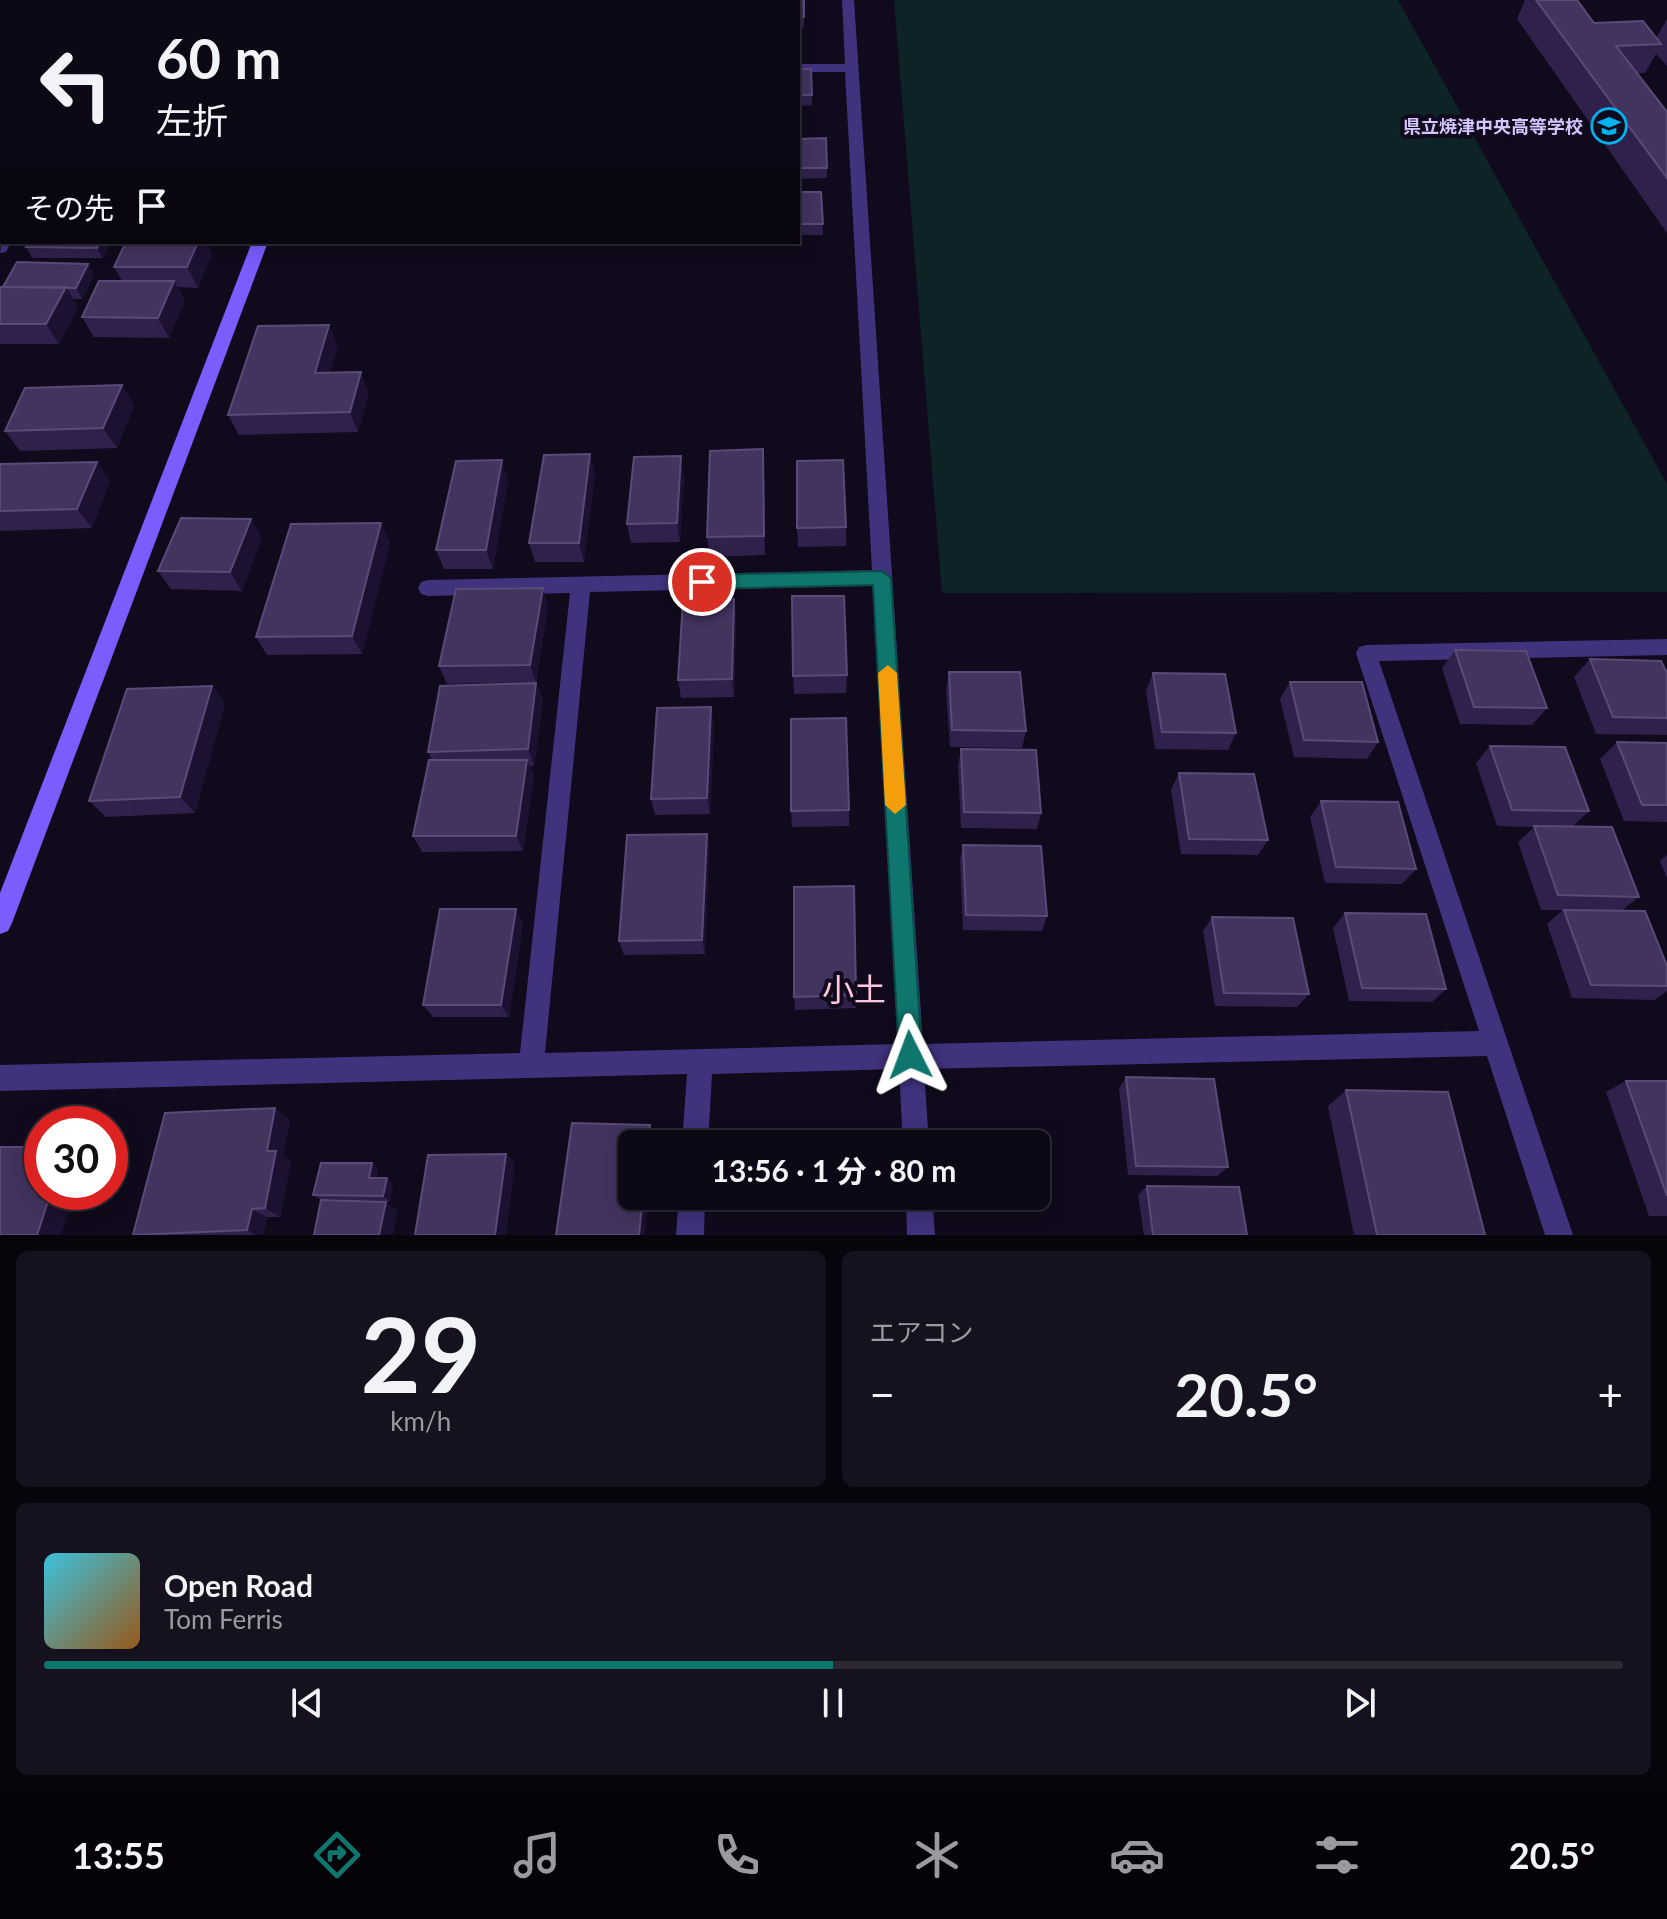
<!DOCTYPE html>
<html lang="ja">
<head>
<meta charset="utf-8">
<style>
  :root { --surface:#0c0815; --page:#15111e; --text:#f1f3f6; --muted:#9a9aa0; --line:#2c2934; --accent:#0f766e }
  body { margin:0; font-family:Lato,"Noto Sans JP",sans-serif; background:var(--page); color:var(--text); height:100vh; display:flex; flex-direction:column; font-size:30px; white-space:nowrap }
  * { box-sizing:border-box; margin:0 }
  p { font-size:26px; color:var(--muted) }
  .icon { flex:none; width:44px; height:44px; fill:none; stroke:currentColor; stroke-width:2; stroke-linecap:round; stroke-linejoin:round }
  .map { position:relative; height:1235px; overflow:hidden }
  .drawer { display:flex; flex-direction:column; gap:16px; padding:16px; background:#07040c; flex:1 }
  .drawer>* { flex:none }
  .top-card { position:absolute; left:0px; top:0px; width:800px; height:244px; box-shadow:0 4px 20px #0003,0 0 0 2px var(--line); background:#0c0815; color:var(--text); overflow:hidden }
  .speed { position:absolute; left:24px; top:1106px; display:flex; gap:16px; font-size:40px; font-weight:700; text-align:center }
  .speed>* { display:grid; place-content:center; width:104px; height:104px; border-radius:50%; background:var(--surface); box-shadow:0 4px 20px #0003,0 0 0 2px var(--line); line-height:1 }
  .speed .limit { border:12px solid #d22; background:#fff; color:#111 }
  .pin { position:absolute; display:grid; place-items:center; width:68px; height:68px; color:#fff; margin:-34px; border:4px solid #fff; border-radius:50%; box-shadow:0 2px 8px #0007 }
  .me { position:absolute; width:88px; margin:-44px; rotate:357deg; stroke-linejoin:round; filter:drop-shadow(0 0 6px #0008) }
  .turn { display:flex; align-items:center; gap:28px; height:168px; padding:0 24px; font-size:36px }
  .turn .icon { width:104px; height:104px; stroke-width:2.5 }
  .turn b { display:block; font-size:56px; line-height:68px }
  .then { display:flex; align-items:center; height:76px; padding:0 24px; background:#0003; gap:16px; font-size:30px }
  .big { font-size:60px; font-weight:700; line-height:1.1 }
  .drawer .widget { flex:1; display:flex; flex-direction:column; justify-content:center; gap:12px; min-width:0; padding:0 28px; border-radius:12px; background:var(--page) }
  .drawer .dial { align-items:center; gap:0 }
  .dial b { font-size:104px; line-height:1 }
  .song { display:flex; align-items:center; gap:24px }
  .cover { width:96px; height:96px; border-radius:12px; background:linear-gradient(135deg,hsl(190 70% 55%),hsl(30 70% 35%)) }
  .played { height:8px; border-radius:4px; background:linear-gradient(90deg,var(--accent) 50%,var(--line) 50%) }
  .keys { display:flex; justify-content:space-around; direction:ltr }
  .heat { display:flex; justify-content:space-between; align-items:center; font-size:44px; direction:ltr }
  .drawer .tiles { flex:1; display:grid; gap:16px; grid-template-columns:1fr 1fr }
  .widget:last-child { grid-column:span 2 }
  .trip { position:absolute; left:618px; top:1130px; width:432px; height:80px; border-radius:12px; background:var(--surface); box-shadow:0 4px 20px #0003,0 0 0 2px var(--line); font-weight:700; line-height:80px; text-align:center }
  .tab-bar { display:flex; height:128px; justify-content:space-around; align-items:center; background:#050308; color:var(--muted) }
  .tab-bar .icon { width:56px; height:56px }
  .tab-bar .current { color:var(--accent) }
  .tab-bar b { font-size:36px; color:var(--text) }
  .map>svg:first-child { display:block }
</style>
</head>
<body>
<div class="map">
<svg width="1667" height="1235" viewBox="0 0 1667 1235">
  <rect width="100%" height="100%" fill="#100a1c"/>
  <path fill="#0d2327" d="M894,0H1398L1667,484V592L942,593Z"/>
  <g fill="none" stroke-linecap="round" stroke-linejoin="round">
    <path fill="#41327e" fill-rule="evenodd" d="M842,0H854L923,1044L1479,1031L1356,653L1359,647L1366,645L1667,639V655L1379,661L1573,1235H1545L1487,1056L924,1069L929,1144H903L899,1069L712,1074L708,1144H682L687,1074L0,1091V1065L520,1053L570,593L428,596L421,594L418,588L421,582L428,580L872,570L845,72H798V64H845ZM873,586L898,1044L545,1053L590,592Z
      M0,42H2L0,53Z
      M0,121H2V129H0Z
      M2,237V242H11L6,252L0,253Z
      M679,1196H705L704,1235H676Z
      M906,1196H932L935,1235H907Z"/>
    <path fill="#7a5cff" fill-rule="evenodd" d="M252,242H268L12,923L8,931L0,934V893Z"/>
  </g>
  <path fill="#30214c" d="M672,0H732L696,1H673Z
    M804,0V27H798V2Z
    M1525,0H1577L1594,23L1656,38L1667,19V66L1656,54L1645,73H1637L1667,112V233L1517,19Z
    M798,69H811L812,105L800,106L801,139L826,138L827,178L798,179Z
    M798,192H821L823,235H798Z
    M111,242L103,258H32L26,247Z
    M212,253L198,288L178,287L185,301L169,338L94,337L82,317L122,281L114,267Z
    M88,264L94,274L82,299H73L78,307L59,344H0V287Z
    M338,345L330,372L369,392L358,432L239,435L228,415Z
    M134,405L117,448L20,451L5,431Z
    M97,462L110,481L92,528L0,531V464Z
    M764,469L765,555L710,557L707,537Z
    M595,473L584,562H535L529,543Z
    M684,476L680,542L631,543L627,524Z
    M508,480L493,569H444L436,550Z
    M251,519L262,538L242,591L171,589L158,571Z
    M846,527V546L798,547L797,528Z
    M390,542L362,654L267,655L256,637Z
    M543,588L548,607L536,682L447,684L439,666Z
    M734,599L736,617L734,697L681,698L678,680Z
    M1455,650L1547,708L1532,725L1460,724L1442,668Z
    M1590,659L1667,673V735L1596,734L1574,677Z
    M949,672L1026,731L1022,748L950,747L946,690Z
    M1153,673L1236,733L1228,750L1155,749L1146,691Z
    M847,675L846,693L794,694L793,676Z
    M1290,682L1378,742L1367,759L1294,757L1280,699Z
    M536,683L543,700L534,766H530L534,776L523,851L422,852L413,836L432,760L428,752Z
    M212,686L225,703L195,813L106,817L89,801Z
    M714,724L710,814L655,815L651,799Z
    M1617,742L1667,743V822L1624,821L1600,759Z
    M1490,746L1589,811L1572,827L1639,897L1622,910L1667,966V991L1654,1000L1572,998L1547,924L1563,910H1541L1518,842L1534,827L1497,826L1476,763Z
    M961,749L1041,813L1037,829L961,828L958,766Z
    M1179,773L1268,840L1258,855L1181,854L1171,790Z
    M1321,801L1416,869L1402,884L1325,883L1310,817Z
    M849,810V826L792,827L791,811Z
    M707,834L709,850L705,954L624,955L619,941Z
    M963,845L1047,916L1042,931L963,930L960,860Z
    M1667,855V878L1660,861Z
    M516,909L523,924L509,1017H433L423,1005Z
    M1345,913L1446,989L1432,1002L1349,1001L1333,928Z
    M1212,917L1309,994L1297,1007L1215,1006L1203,931Z
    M856,995V1008L795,1010L794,997Z
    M1126,1077L1228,1167L1217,1176L1128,1175L1119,1088Z
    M1626,1081H1667V1216H1649L1606,1092Z
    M1346,1090L1485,1235H1354L1328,1106Z
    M290,1119L283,1156L291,1161L280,1217H267L263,1235H133Z
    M378,1168L376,1178L393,1183L390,1201L320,1199L313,1195Z
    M1147,1186L1247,1235H1144L1138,1195Z"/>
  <path fill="#1c1130" d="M119,0H141L139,2H118Z
    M281,0H297L296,2H280Z
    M100,242H111L103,258L97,248Z
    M198,242H207L212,253L198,288L187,267Z
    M88,264L94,274L82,299L76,288Z
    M174,281L185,301L169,338L158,318Z
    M66,287L78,307L59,344L46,324Z
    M329,325L338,345L324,393L315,373Z
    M361,372L369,392L358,432L350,412Z
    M122,385L134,405L117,448L103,428Z
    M763,449L764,469L765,555L764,536Z
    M590,454L595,473L584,562L579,543Z
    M681,456L684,476L680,542L677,523Z
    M502,460L508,480L493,569L486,550Z
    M97,462L110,481L92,528L77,509Z
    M251,519L262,538L242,591L230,572Z
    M381,523L390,542L362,654L352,636Z
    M543,588L548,607L536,682L530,665Z
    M734,599L736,617L734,697L732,679Z
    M536,683L543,700L534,766L528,749Z
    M212,686L225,703L195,813L180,797Z
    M711,707L714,724L710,814L707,798Z
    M527,760L534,776L523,851L516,836Z
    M707,834L709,850L705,954L702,940Z
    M516,909L523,924L509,1017L501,1005Z
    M275,1108L290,1119L283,1156L291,1161L280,1217L265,1208L267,1151Z
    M650,1125L654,1136V1144H648Z
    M506,1154L515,1163L506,1235H495Z
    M372,1163L378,1168L375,1183L369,1178Z
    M387,1178L393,1183L390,1201L383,1196Z
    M51,1192H75L61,1235H37Z
    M643,1196H649L645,1235H639Z
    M386,1202L398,1211L393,1235H379Z
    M252,1209L267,1217L263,1235H256L247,1230Z"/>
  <path fill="#42335f" stroke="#594a78" stroke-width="2" d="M78,0H119L118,2H76Z
    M229,0H281L280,2H228Z
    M382,0H461L460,2H382Z
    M750,0H804V17H798V2H750Z
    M1536,0H1577L1594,23L1643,21L1661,44L1616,46L1667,112V178Z
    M654,1H696V2Z
    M798,69H811L812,95H798Z
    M798,102H800L801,130H798Z
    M0,128H2V156H0Z
    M826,138L827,168H798V139Z
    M798,192H821L823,224H798Z
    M29,242H100L97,248L26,247Z
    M126,242H198L187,267H114Z
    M17,262L88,264L76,288L3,287Z
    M99,281H174L158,318L82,317Z
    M0,287H66L46,324H0Z
    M329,325L315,373L361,372L350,412L228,415L258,326Z
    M122,385L103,428L5,431L25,388Z
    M763,449L764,536L707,537L710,451Z
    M590,454L579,543H529L544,455Z
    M681,456L677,523L627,524L634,457Z
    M502,460L486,550H436L456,461Z
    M843,460L846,527L797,528V461Z
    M97,462L77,509L0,511V464Z
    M181,518L251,519L230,572L158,571Z
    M381,523L352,636L256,637L291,524Z
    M543,588L530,665L439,666L456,589Z
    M792,596H844L847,675L793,676Z
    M734,599L732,679L678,680L683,600Z
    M1455,650L1526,651L1547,708L1474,707Z
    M1590,659L1661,661L1667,673V718L1613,717Z
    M949,672H1020L1026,731L952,730Z
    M1153,673L1225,674L1236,733L1162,732Z
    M1290,682H1362L1378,742L1304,740Z
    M536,683L528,749L428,752L440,686Z
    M212,686L180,797L89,801L127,689Z
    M711,707L707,798L651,799L657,708Z
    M846,718L849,810L791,811V719Z
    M1617,742L1667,743V805H1642Z
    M1490,746L1565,747L1589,811L1512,810Z
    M961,749L1036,750L1041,813L964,812Z
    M429,760H527L516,836H413Z
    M1179,773L1254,774L1268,840L1189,839Z
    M1321,801L1398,802L1416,869L1336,867Z
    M1534,826L1612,827L1639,897L1558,895Z
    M707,834L702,940L619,941L627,835Z
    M963,845L1041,846L1047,916L966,915Z
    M854,886L856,995L794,997V887Z
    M440,909H516L501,1005H423Z
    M1564,910L1645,911L1667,966V986L1591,985Z
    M1345,913L1426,914L1446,989L1362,988Z
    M1212,917L1293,918L1309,994L1224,993Z
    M1126,1077L1214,1079L1228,1167L1136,1166Z
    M1626,1081H1667V1196Z
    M1346,1090L1448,1092L1485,1235H1377Z
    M275,1108L267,1151H276L265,1208L252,1209L247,1230L133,1235L165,1113Z
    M572,1123L650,1125L648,1144H632V1196H643L639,1235H556Z
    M0,1147H42V1192H51L37,1235H0Z
    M506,1154L495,1235H415L428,1155Z
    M321,1163H372L369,1178H387L383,1196L313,1195Z
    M1147,1186L1239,1187L1247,1235H1153Z
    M321,1200L386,1202L379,1235H314Z"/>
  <path fill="#0f766e" stroke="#0a4d48" stroke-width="2" d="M882,571L891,578L922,1055L918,1063L910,1066L902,1063L899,1055L873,585L702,589L693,582L702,575Z"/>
  <path fill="#f59e0b" d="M888,665L897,673L906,805L895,814L885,805L878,673Z"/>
  <defs>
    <symbol id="school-ring" viewBox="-11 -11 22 22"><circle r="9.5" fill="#100a1c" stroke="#00b2f0" stroke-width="1.5"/><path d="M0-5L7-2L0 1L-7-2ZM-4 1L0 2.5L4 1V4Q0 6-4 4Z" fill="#00b2f0"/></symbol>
  </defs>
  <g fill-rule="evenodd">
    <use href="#school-ring" x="1589" y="106" width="40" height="40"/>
  </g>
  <g text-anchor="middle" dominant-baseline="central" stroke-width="8" stroke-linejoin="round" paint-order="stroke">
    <g font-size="18" font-weight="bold" fill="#d5c5ff" stroke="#100a1c" text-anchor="end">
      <text x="1583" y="126">県立焼津中央高等学校</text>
    </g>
    <g font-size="32" fill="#ffc7e2" stroke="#100a1c">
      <text x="854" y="988">小土</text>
    </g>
  </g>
</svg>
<div class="speed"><div class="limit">30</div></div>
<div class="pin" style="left:702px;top:582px;background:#d93025"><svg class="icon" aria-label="arrive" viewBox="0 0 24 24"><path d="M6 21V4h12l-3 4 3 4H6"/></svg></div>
<svg class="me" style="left:910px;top:1055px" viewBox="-20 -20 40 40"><path d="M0-17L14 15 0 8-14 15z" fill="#0f766e" stroke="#fff" stroke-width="4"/></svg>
<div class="trip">13:56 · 1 分 · 80 m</div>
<div class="top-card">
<div class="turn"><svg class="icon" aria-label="left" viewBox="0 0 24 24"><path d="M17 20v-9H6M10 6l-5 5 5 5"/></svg><div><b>60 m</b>左折</div></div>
<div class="then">その先<svg class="icon" aria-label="arrive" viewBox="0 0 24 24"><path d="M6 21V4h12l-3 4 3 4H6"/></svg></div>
</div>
</div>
<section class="drawer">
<div class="tiles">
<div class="widget dial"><b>29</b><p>km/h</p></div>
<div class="widget"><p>エアコン</p>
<div class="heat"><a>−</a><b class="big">20.5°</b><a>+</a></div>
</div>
<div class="widget">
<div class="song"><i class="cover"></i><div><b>Open Road</b><p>Tom Ferris</p></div></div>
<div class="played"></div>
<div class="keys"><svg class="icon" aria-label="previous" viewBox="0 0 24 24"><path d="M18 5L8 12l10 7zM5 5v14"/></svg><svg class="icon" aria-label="pause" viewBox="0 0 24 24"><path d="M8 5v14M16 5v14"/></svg><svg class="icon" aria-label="next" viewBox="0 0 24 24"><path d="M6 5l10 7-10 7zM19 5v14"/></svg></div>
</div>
</div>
</section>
<nav class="tab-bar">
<b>13:55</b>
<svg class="icon current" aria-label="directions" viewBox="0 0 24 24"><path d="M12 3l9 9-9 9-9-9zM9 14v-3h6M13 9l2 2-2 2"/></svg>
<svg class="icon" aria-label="music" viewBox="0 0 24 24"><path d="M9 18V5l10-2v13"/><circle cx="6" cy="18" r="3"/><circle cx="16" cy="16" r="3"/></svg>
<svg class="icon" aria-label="phone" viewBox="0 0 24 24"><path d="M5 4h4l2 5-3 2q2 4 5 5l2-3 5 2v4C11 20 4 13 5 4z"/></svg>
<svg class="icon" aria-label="climate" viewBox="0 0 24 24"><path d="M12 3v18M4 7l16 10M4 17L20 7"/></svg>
<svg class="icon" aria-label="car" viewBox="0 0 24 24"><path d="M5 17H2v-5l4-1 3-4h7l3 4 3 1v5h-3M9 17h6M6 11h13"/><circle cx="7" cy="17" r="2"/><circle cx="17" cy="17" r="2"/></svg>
<svg class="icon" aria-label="filters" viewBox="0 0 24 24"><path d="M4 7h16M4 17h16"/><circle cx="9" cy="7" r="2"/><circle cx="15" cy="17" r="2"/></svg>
<b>20.5°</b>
</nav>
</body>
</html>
